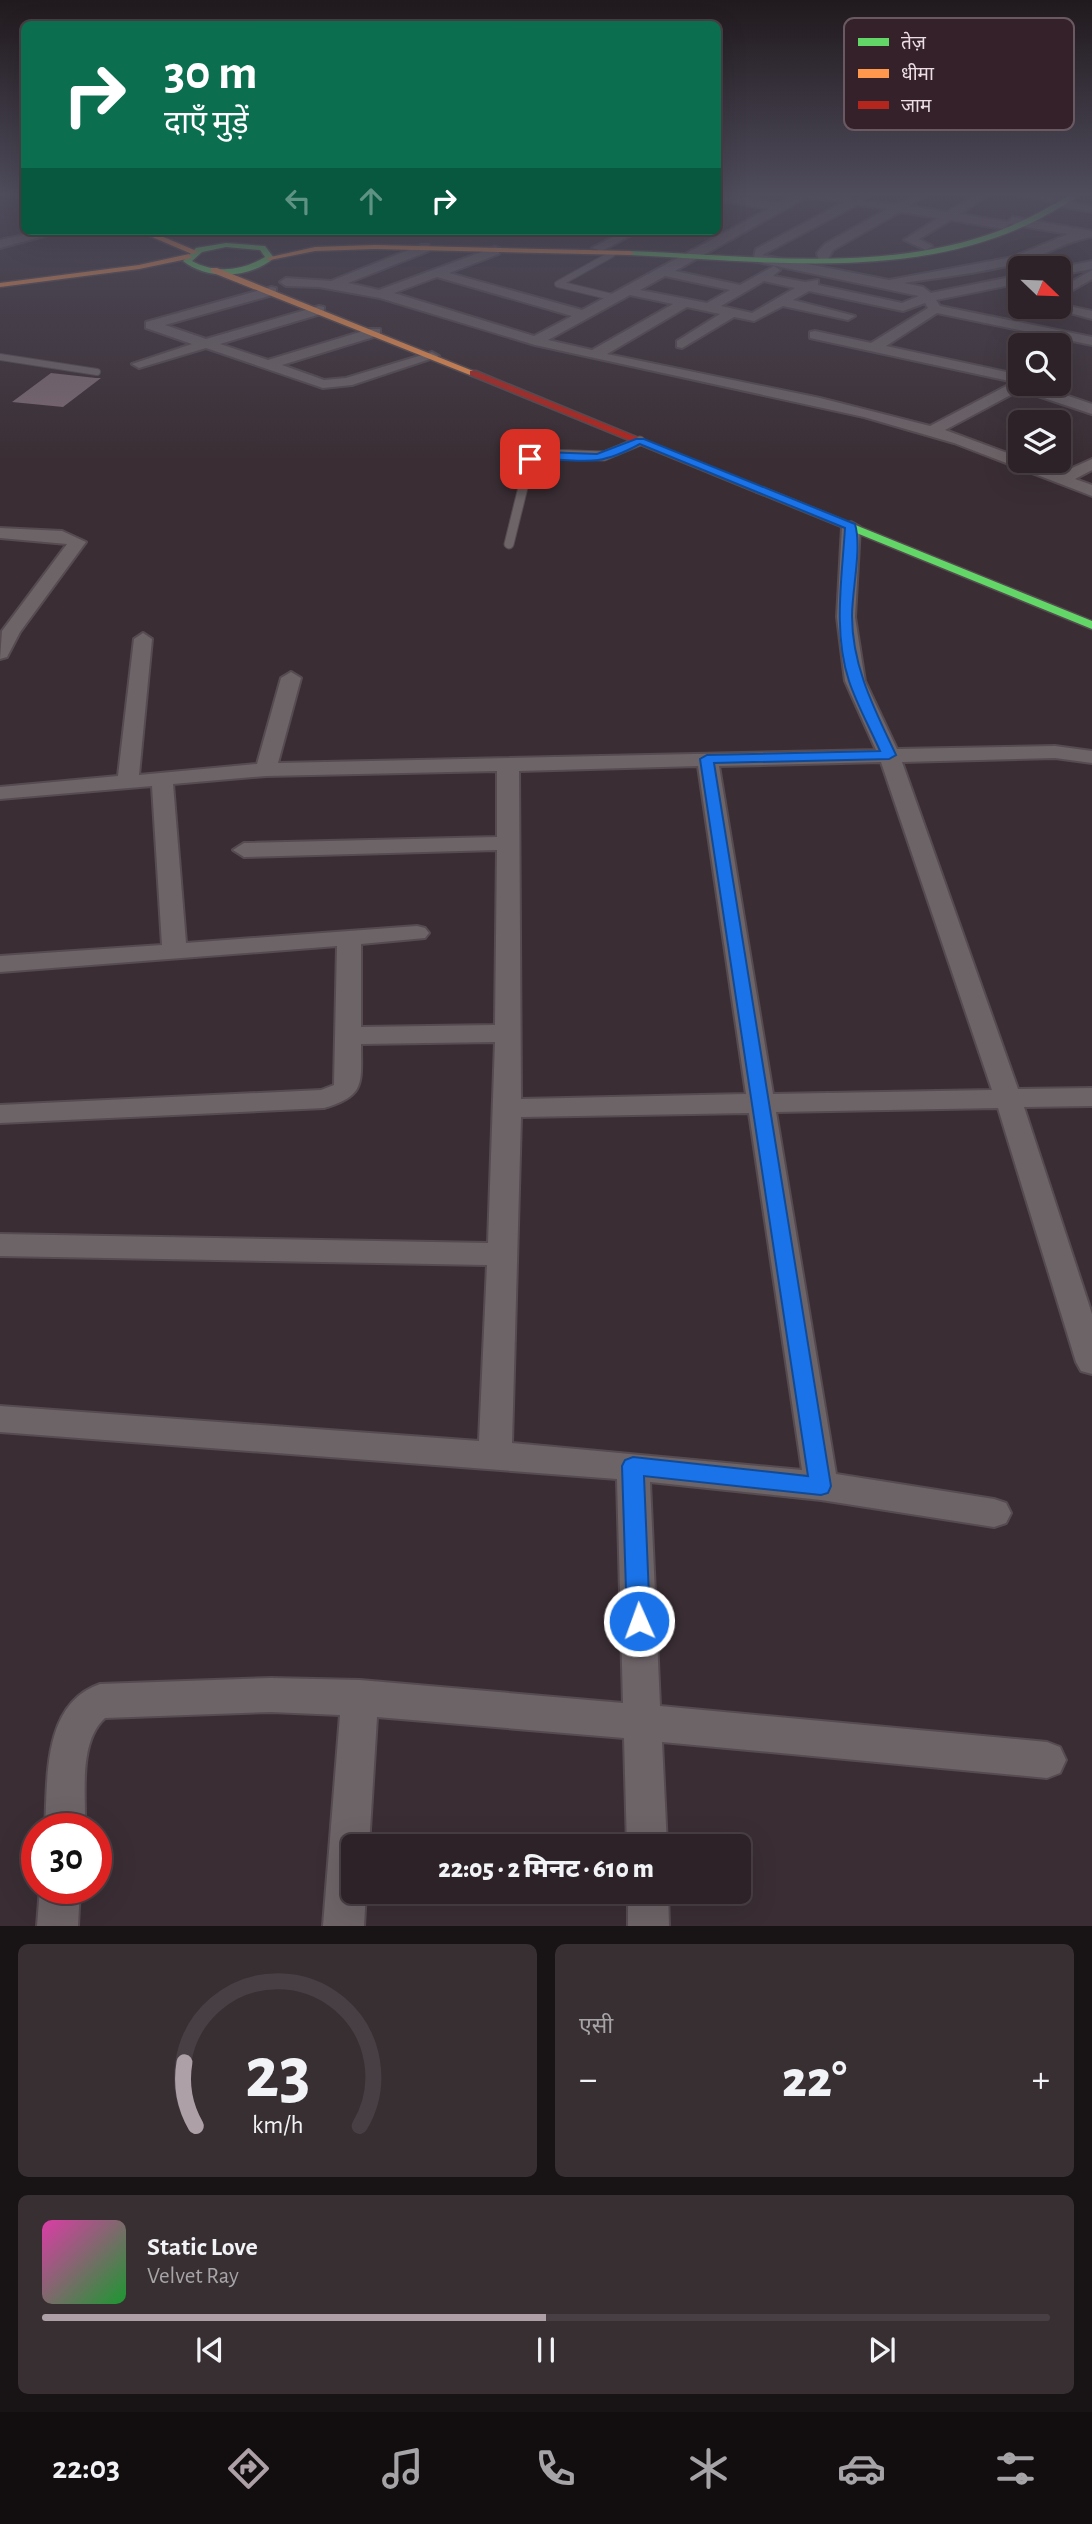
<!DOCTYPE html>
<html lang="hi">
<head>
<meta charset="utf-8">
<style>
  :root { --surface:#2c2227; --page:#382f33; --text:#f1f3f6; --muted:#a6a4a7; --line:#483f44; --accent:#ada0a6 }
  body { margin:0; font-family:"Alegreya Sans","Noto Sans Devanagari",sans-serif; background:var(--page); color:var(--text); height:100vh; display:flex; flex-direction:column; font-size:26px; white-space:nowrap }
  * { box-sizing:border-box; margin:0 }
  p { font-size:23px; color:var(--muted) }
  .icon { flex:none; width:38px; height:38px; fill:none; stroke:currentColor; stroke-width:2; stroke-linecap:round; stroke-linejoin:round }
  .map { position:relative; height:1926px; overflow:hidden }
  .side { display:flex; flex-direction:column; gap:18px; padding:18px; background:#181315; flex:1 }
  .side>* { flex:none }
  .top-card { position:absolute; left:21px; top:21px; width:700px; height:214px; border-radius:10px; box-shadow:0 7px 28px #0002,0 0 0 2px var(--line); background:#0b6e4f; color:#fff; overflow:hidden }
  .needle { width:46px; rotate:113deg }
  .buttons { position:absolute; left:1008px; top:256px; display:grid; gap:14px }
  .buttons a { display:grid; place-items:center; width:63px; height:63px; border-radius:10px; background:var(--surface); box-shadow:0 7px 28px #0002,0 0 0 2px var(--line); font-size:35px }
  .speed { position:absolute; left:21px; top:1813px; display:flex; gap:14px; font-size:35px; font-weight:700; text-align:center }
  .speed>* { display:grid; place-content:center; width:91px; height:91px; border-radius:50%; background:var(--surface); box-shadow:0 7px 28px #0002,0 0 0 2px var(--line); line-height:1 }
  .speed .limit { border:10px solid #d22; background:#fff; color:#111 }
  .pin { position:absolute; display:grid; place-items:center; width:60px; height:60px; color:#fff; margin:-30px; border-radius:14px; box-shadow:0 4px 10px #0006 }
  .me { position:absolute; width:77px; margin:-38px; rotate:358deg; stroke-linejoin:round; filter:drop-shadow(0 0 5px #0008) }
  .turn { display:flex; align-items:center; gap:24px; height:147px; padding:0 28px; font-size:32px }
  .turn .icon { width:91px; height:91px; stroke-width:2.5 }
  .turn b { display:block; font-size:49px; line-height:60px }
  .lanes { display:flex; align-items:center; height:66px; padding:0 28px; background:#0003; justify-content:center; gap:35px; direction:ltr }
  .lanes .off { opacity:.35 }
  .big { font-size:52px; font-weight:800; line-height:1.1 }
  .side .tile { flex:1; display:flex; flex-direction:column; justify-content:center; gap:10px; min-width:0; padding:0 24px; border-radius:10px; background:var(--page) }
  .side .dial { align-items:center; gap:0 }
  .dial svg { height:182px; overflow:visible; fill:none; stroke:var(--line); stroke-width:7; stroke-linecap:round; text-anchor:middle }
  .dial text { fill:var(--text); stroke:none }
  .song { display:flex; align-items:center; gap:21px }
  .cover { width:84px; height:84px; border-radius:10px; background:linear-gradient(135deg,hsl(320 70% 55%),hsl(130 70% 35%)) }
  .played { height:7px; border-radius:4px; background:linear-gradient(90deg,var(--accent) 50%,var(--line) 50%) }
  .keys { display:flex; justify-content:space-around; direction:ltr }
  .heat { display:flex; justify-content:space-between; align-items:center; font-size:38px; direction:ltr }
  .side .tiles { flex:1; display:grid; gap:18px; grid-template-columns:1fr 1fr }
  .tile:last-child { grid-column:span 2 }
  .trip { position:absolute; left:341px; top:1834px; width:410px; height:70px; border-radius:10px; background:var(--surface); box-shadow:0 7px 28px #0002,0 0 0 2px var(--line); font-weight:800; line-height:70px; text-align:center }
  .tab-bar { display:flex; height:112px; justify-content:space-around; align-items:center; background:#120e10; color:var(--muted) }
  .tab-bar .icon { width:49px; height:49px }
  .tab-bar .current { color:var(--accent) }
  .tab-bar b { font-size:32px; color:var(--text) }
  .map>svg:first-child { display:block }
</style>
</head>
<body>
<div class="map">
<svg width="1092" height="1926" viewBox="0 0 1092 1926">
  <rect width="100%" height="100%" fill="#3a2e34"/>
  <path fill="#7b6972" d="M51,373L96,378H101L63,407L12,402Z"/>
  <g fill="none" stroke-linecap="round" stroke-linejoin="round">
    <defs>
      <path id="lane-far1" d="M612,254L558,284L616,298
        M0,357L97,372"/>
      <path id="lane" d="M509,544L530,459L546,454L604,456L640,441"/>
      <path id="street" d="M797,193C830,193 861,203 893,204C905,204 915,193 929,193L909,206L947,212L979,193H991L960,214L1008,222L1013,217L1092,231V237C1069,240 1046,255 1022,262C983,273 943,277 904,283L923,287L931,293L1020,275V283L936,300L940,306L1092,337V345L937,313L886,346L1020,375V383H1030L1092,404V414L1020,390L945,430L1061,473L1092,459V470L1075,479L1092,485V496L954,443L864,417L535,345L380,298L319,287L286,286L280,282L286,278L331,281L421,245H429V251L348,283L379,290L495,247L499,248V254L449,273L582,310L768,209L718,200V194L778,203ZM807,197L844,202L756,249L753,261L919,296L902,303L818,285V280L805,282L773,276L780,270L774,266L740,285L675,271ZM857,205L887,209L825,244L817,253L819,261H827L833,250L900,212L938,218L904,240L926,250L932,246L919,239L951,220L1004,229L1009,224L1068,234L1013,257L889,280L762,255ZM665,276L730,290L707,303L640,290ZM437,277L572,316L534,336L394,293ZM764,281L795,288L752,313L721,306ZM809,291L903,311L925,303L928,308L871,343L815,331L810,332V338L1014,382L930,426L820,398L607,354L687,307L720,314L677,341V347L682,348L734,317L754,321L783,306L848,320L855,316L793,300ZM630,295L673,304L592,350L548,340Z
        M1011,193H1037L1057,198L1051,201Z
        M1062,201L1092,206V212L1058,206V202Z
        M41,231H63L0,248V240Z
        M624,231H639L602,251L592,248Z
        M1092,261V269L1059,275L1057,268Z
        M1092,270V279L1059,298V289Z
        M271,287L276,288V294L165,325L206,339L319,306L324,307V313L220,344L268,360L370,329H380V335L282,365L324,380L346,378L432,352L439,356L352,385L323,388L206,348L139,368L132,364L192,344L146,328V322Z
        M1059,304L1092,311V319L1045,306H1059Z
        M851,522L860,527L855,617L865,681L897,749L1055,746L1092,751V763L1055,758L902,762L1018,1089L1092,1088V1106L1024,1107L1092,1314V1374L1081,1371L1076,1362L998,1108L776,1112L836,1474L994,1499L1006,1503L1011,1513L1006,1523L994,1527L821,1500L650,1482L660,1706L1047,1742L1060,1747L1066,1760L1060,1773L1047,1778L662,1742L667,1846H627L624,1738L377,1717L369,1846H354V1892H366L364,1926H323L340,1715L271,1712L105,1718C78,1742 86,1796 85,1829H45C48,1779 42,1704 100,1684L271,1678L360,1680L623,1703L617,1479L0,1432V1406L479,1441L487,1265L0,1256V1234L488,1243L495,1042L361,1044C361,1083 366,1096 324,1108L0,1123V1105L321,1090L334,1085L337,946L0,972V956L162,945L152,786L0,799V787L118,776L134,639L143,633L152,639L139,775L257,764L281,678L291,672L301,678L278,763L876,750L845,681L837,617L842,527ZM881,762L992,1090L773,1094L719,766ZM698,766L746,1094L521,1099L519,771ZM497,771V837L244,843L233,850L244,857L497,850L495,1025L361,1027V944L425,938L429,933L425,928L417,926L186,943L173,784L266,776ZM749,1113L802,1470L512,1443L521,1117Z
        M0,528L62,531L86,542L20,632L7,657L0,659L2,631L67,544L0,538Z
        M40,1888H80L78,1926H37Z
        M628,1892H668L669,1926H628Z"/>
      <path id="fast" d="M1074,193H1082C1070,203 1054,210 1041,218C916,283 765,261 630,255L626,253L630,251C746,255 874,273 987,235C1018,225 1046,209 1074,193Z
        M226,243L265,246L274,258C250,278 208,281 183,261L196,248ZM226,247L260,250L265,257C242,271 216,274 192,261L202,252Z
        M756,488H764L1092,621V629L756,492Z"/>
      <path id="slow" d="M138,231H149L199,252L192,254Z
        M375,245L630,251L634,253L630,255L375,249L315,251L270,260L266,258L315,247Z
        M189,254L192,258L139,269L0,287V283L139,265Z
        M211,268H217L478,373L470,375L211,272Z"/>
      <path id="jam" d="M470,371H476L765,490L756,492L470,375Z"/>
    </defs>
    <use href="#lane-far1" stroke="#554b50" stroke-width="8"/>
    <use href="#lane" stroke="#554b50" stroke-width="11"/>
    <use href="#street" stroke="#554b50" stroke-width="4"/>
    <use href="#fast" stroke="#554b50" stroke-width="3"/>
    <use href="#slow" stroke="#554b50" stroke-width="3"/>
    <use href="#jam" stroke="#554b50" stroke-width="3"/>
    <use href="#lane-far1" stroke="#6d6468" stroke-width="6"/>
    <use href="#lane" stroke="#6d6468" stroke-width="9"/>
    <use href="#street" fill="#6d6468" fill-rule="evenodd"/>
    <use href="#fast" fill="#63d668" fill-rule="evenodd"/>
    <use href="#slow" fill="#ff974d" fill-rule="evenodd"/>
    <use href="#jam" fill="#b3261e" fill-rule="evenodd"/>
  </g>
  <linearGradient id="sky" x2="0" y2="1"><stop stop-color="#20191d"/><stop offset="0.42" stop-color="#4f4c5c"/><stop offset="1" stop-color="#4f4c5c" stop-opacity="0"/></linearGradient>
  <rect width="1092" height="462" fill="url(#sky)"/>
  <path fill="#1a73e8" stroke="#114b97" stroke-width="2" d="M636,439H644L855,524C862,548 852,590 852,616C852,667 875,710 896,755L889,759L714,763L831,1486L828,1493L821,1495L644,1476L650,1621L647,1628L639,1631L630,1628L627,1621L622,1466L625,1460L633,1457L808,1476L700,759L707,755L880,751C870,728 857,705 849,681C833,632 842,578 845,528L640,444C627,451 613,458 598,460C575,463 553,456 530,462L525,459L543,452L597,454Z"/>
  <rect x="844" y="18" width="230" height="112" rx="10" fill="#34212a" stroke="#6b5962" stroke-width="2"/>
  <rect x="858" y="38" width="31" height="8" fill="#63d668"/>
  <rect x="858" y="69" width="31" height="9" fill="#ff974d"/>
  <rect x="858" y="101" width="31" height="8" fill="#b3261e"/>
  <g font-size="19" fill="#ebdde3">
    <text x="901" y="49">तेज़</text>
    <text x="901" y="80">धीमा</text>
    <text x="901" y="112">जाम</text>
  </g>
</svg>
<div class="buttons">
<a><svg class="needle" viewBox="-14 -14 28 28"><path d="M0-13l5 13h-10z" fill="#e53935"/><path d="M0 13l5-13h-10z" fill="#a6a4a7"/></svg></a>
<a><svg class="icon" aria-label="search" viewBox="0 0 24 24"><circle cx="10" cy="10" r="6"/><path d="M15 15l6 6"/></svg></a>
<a><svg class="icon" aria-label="layers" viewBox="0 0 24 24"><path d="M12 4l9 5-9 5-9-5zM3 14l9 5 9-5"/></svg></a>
</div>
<div class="speed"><div class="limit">30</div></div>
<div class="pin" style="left:530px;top:459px;background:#d93025"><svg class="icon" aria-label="arrive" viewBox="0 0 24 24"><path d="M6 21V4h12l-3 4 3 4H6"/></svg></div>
<svg class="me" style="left:639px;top:1621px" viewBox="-20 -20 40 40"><circle r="17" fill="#1a73e8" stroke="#fff" stroke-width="3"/><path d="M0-11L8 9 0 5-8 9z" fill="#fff"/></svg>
<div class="trip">22:05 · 2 मिनट · 610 m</div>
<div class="top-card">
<div class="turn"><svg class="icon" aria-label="right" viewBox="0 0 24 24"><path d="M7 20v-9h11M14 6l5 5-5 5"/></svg><div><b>30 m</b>दाएँ मुड़ें</div></div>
<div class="lanes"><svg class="icon off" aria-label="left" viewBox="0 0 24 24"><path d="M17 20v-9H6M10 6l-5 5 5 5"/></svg><svg class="icon off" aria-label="ahead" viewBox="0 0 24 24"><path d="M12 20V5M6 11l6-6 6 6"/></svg><svg class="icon" aria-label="right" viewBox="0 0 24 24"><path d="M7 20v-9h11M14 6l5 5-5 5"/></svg></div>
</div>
</div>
<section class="side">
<div class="tiles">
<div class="tile dial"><svg viewBox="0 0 100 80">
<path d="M14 69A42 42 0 1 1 86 69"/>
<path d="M14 69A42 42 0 0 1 9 41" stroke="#ada0a6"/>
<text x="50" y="56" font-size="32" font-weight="700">23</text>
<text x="50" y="72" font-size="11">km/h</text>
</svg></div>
<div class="tile"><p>एसी</p>
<div class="heat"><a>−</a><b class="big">22°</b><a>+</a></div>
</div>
<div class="tile">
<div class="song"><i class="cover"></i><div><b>Static Love</b><p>Velvet Ray</p></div></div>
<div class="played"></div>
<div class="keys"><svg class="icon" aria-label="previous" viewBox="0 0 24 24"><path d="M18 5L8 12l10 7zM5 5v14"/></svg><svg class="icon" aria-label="pause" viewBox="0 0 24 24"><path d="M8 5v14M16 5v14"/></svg><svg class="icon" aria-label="next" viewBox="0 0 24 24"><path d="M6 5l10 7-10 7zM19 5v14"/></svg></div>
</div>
</div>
</section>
<nav class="tab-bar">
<b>22:03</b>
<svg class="icon current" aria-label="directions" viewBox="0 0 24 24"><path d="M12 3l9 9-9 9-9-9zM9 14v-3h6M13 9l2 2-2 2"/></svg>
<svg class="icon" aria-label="music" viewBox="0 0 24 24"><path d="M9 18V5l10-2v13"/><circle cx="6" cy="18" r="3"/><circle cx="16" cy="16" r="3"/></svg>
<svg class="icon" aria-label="phone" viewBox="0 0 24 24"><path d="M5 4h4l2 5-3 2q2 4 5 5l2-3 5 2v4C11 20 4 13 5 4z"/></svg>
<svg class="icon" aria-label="climate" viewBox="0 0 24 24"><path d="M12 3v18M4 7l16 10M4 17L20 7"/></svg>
<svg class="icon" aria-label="car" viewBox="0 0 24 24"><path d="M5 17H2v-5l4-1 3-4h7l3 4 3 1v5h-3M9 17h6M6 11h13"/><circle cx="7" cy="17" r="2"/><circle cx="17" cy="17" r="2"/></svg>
<svg class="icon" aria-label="filters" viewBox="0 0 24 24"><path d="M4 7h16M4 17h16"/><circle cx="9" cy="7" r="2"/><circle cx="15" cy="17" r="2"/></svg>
</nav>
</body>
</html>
